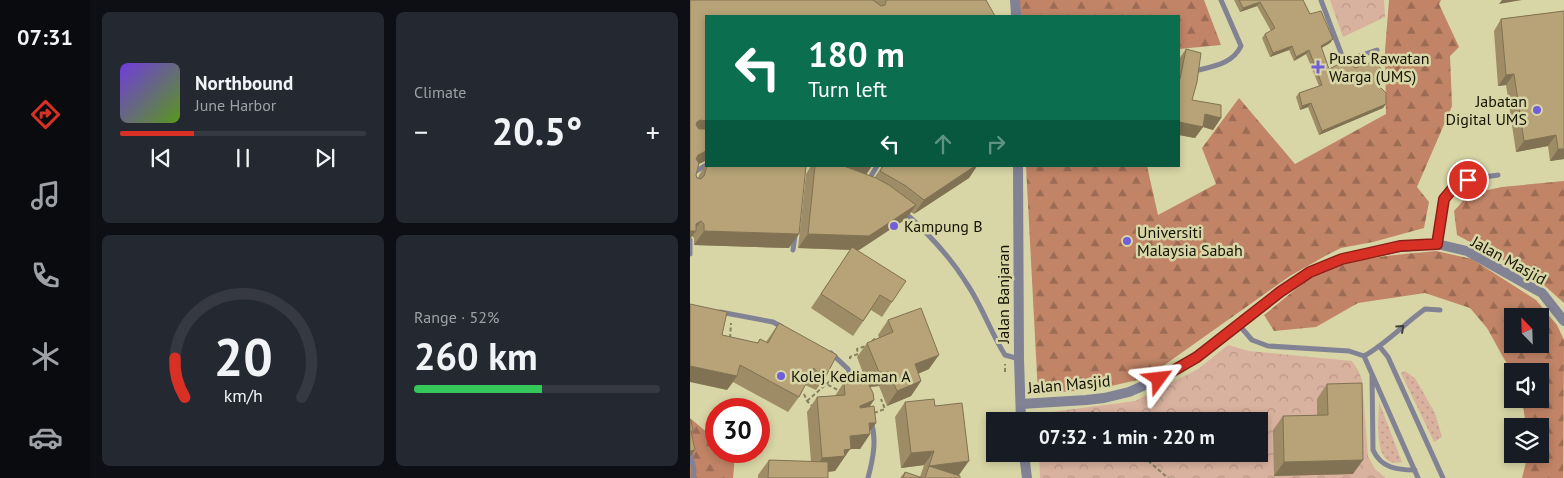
<!DOCTYPE html>
<html lang="en">
<head>
<meta charset="utf-8">
<style>
  :root { --surface:#171b24; --page:#242831; --text:#f1f3f6; --muted:#9ea1a6; --line:#363941; --accent:#d93025 }
  body { margin:0; font-family:"PT Sans",sans-serif; background:var(--page); color:var(--text); height:100vh; display:flex; flex-direction:column; font-size:19px; white-space:nowrap }
  * { box-sizing:border-box; margin:0 }
  p { font-size:16px; color:var(--muted) }
  .icon { flex:none; width:28px; height:28px; fill:none; stroke:currentColor; stroke-width:2; stroke-linecap:round; stroke-linejoin:round }
  .map { position:relative; flex:1; overflow:hidden }
  .side { display:flex; flex-direction:column; gap:12px; padding:12px; background:#0d0f14; width:600px }
  .side>* { flex:none }
  .top-card { position:absolute; left:15px; top:15px; width:475px; height:152px; border-radius:0px; box-shadow:0 2px 8px #0003; background:#0b6e4f; color:#fff; overflow:hidden }
  .needle { width:32px; rotate:337deg }
  .buttons { position:absolute; left:814px; top:308px; display:grid; gap:10px }
  .buttons a { display:grid; place-items:center; width:45px; height:45px; border-radius:0px; background:var(--surface); box-shadow:0 2px 8px #0003; font-size:25px }
  .speed { position:absolute; left:15px; top:398px; display:flex; gap:10px; font-size:25px; font-weight:700; text-align:center }
  .speed>* { display:grid; place-content:center; width:65px; height:65px; border-radius:50%; background:var(--surface); box-shadow:0 2px 8px #0003; line-height:1 }
  .speed .limit { border:8px solid #d22; background:#fff; color:#111 }
  .pin { position:absolute; display:grid; place-items:center; width:42px; height:42px; color:#fff; margin:-21px; border:2px solid #fff; border-radius:50%; box-shadow:0 1px 5px #0007 }
  .me { position:absolute; width:55px; margin:-28px; rotate:60deg; stroke-linejoin:round; filter:drop-shadow(0 0 4px #0008) }
  .turn { display:flex; align-items:center; gap:18px; height:105px; padding:0 20px; font-size:22px }
  .turn .icon { width:65px; height:65px; stroke-width:2.5 }
  .turn b { display:block; font-size:35px; line-height:42px }
  .lanes { display:flex; align-items:center; height:48px; padding:0 20px; background:#0003; justify-content:center; gap:25px; direction:ltr }
  .lanes .off { opacity:.35 }
  .big { font-size:38px; font-weight:700; line-height:1.1 }
  .side .tile { flex:1; display:flex; flex-direction:column; justify-content:center; gap:8px; min-width:0; padding:0 18px; border-radius:8px; background:var(--page) }
  .side .dial { align-items:center; gap:0 }
  .dial svg { height:130px; overflow:visible; fill:none; stroke:var(--line); stroke-width:7; stroke-linecap:round; text-anchor:middle }
  .dial text { fill:var(--text); stroke:none }
  .song { display:flex; align-items:center; gap:15px }
  .cover { width:60px; height:60px; border-radius:8px; background:linear-gradient(135deg,hsl(260 70% 55%),hsl(90 70% 35%)) }
  .played { height:5px; border-radius:2px; background:linear-gradient(90deg,var(--accent) 30%,var(--line) 30%) }
  .keys { display:flex; justify-content:space-around; direction:ltr }
  .heat { display:flex; justify-content:space-between; align-items:center; font-size:28px; direction:ltr }
  .charge { height:8px; border-radius:4px; background:linear-gradient(90deg,#34c759 52%,var(--line) 0) }
  .side .tiles { flex:1; display:grid; gap:12px; grid-template-columns:repeat(2,1fr) }
  .trip { position:absolute; left:296px; top:412px; width:282px; height:50px; border-radius:0px; background:var(--surface); box-shadow:0 2px 8px #0003; font-weight:700; line-height:50px; text-align:center }
  main { display:flex; flex:1; min-height:0 }
  .dock { display:flex; flex-direction:column; width:90px; justify-content:space-around; align-items:center; background:#090b0e; color:var(--muted) }
  .dock .icon { width:35px; height:35px }
  .dock .current { color:var(--accent) }
  .dock b { font-size:22px; color:var(--text) }
  .map>svg:first-child { display:block }
</style>
</head>
<body>
<main>
<nav class="dock">
<b>07:31</b>
<svg class="icon current" aria-label="directions" viewBox="0 0 24 24"><path d="M12 3l9 9-9 9-9-9zM9 14v-3h6M13 9l2 2-2 2"/></svg>
<svg class="icon" aria-label="music" viewBox="0 0 24 24"><path d="M9 18V5l10-2v13"/><circle cx="6" cy="18" r="3"/><circle cx="16" cy="16" r="3"/></svg>
<svg class="icon" aria-label="phone" viewBox="0 0 24 24"><path d="M5 4h4l2 5-3 2q2 4 5 5l2-3 5 2v4C11 20 4 13 5 4z"/></svg>
<svg class="icon" aria-label="climate" viewBox="0 0 24 24"><path d="M12 3v18M4 7l16 10M4 17L20 7"/></svg>
<svg class="icon" aria-label="car" viewBox="0 0 24 24"><path d="M5 17H2v-5l4-1 3-4h7l3 4 3 1v5h-3M9 17h6M6 11h13"/><circle cx="7" cy="17" r="2"/><circle cx="17" cy="17" r="2"/></svg>
</nav>
<section class="side">
<div class="tiles">
<div class="tile">
<div class="song"><i class="cover"></i><div><b>Northbound</b><p>June Harbor</p></div></div>
<div class="played"></div>
<div class="keys"><svg class="icon" aria-label="previous" viewBox="0 0 24 24"><path d="M18 5L8 12l10 7zM5 5v14"/></svg><svg class="icon" aria-label="pause" viewBox="0 0 24 24"><path d="M8 5v14M16 5v14"/></svg><svg class="icon" aria-label="next" viewBox="0 0 24 24"><path d="M6 5l10 7-10 7zM19 5v14"/></svg></div>
</div>
<div class="tile"><p>Climate</p>
<div class="heat"><a>−</a><b class="big">20.5°</b><a>+</a></div>
</div>
<div class="tile dial"><svg viewBox="0 0 100 80">
<path d="M14 69A42 42 0 1 1 86 69"/>
<path d="M14 69A42 42 0 0 1 8 45" stroke="#d93025"/>
<text x="50" y="56" font-size="32" font-weight="700">20</text>
<text x="50" y="72" font-size="11">km/h</text>
</svg></div>
<div class="tile"><p>Range · 52%</p><b class="big">260 km</b><div class="charge"></div></div>
</div>
</section>
<div class="map">
<svg width="874" height="478" viewBox="0 0 874 478">
  <defs>
    <pattern id="grass-dots" width="8" height="8" patternUnits="userSpaceOnUse" patternTransform="scale(1.25)"><rect width="8" height="8" fill="#d9b19f"/><path d="M2 2h.1M6 6h.1" fill="none" stroke="#b99787" stroke-width="1.8" stroke-linecap="round"/></pattern>
    <pattern id="forest-firs" width="22" height="20" patternUnits="userSpaceOnUse" patternTransform="scale(1.25)"><rect width="22" height="20" fill="#c18467"/><path d="M5 1l3.5 6h-7zM16 11l3.5 6h-7z" fill="#9c6b53"/></pattern>
    <pattern id="park-crowns" width="20" height="18" patternUnits="userSpaceOnUse" patternTransform="scale(1.25)"><rect width="20" height="18" fill="#d9b19f"/><path d="M2 6a3 3 0 1 1 6 0M12 15a3 3 0 1 1 6 0" fill="none" stroke="#b99787"/></pattern>
  </defs>
  <rect width="100%" height="100%" fill="#d8d6a6"/>
  <path fill="url(#grass-dots)" d="M715,371L725,378L745,413L752,437L744,442L711,373Z
    M689,402L712,462C682,470 689,419 689,402Z"/>
  <path fill="url(#forest-firs)" fill-rule="evenodd" d="M327,0H514L531,45L489,49V16H328Z
    M699,0H751L749,4L769,47L760,56L762,106L727,187L739,202L734,228L683,242L651,248L637,255L600,276L456,378L408,389L348,394L336,166H457L468,215L526,184L512,148L549,98L605,164L696,114L695,51Z
    M874,181V303L846,278L767,235L764,211L779,194L812,187Z
    M746,251L782,259L846,300L867,325L874,340L873,478H832L838,454H850V426H836L832,399H850V371H822V373L797,328L780,308L735,293L668,303L626,327L584,331L574,315C590,303 606,287 623,277C660,257 706,255 746,251ZM822,316H850V344H822Z
    M0,418L26,440V451H39L45,456L43,478H0Z"/>
  <path fill="url(#park-crowns)" d="M640,0H694L695,17L653,37Z
    M538,345L559,351L662,361L668,370L672,380L678,456L685,469L696,478H699H350L349,454H570V421H346V414L445,401L508,369Z"/>
  <g fill="none" stroke-linecap="round" stroke-linejoin="round">
    <path stroke="#848260" stroke-width="2" stroke-dasharray="4 2.5" stroke-linecap="butt" d="M40,338L41,323
      M182,341L187,337
      M160,359V357L168,354L167,349L176,346
      M315,372V364
      M132,382L150,391
      M114,394L117,401L122,406
      M117,401L149,373
      M402,411L409,421
      M184,413L195,409L191,399
      M447,454L456,459L478,478"/>
    <path stroke="#828295" stroke-width="5" d="M631,0L654,61L687,50
      M509,70C525,66 543,63 551,46L531,0
      M0,173L5,172L16,165
      M178,181L187,166
      M213,211C238,233 260,256 277,284C292,306 301,333 315,355L329,359
      M0,240V254
      M747,244C751,218 748,191 777,180C786,177 798,177 808,175
      M103,250L105,236
      M30,312L83,322L92,327
      M549,325L562,340L578,346L659,351L674,356L728,478
      M690,347L698,357L753,478
      M141,353L158,369L167,388
      M674,356C697,343 714,324 735,309L750,310
      M682,375L683,450C691,468 707,470 725,470
      M0,452L4,470L3,478
      M178,478C183,459 187,440 181,421"/>
    <path stroke="#828295" stroke-width="10" d="M325,0L326,16
      M328,166L329,359L331,421
      M331,404L396,400L414,398L439,392L469,379L507,357L590,292L620,272L652,259L710,247L747,244L777,251L852,293L874,321
      M334,454L337,478"/>
  </g>
  <path fill="#9d8c66" d="M0,0H296L16,16V161H15L9,164L6,175L8,178L9,175L16,164V166H116L99,248L4,245V238L2,236L0,239Z
    M544,0H613L620,14L643,39L640,43L631,48L639,69L665,68L689,86L696,104L693,108L629,135L618,107L610,110L606,97L609,93L629,86L616,54L604,61L599,50L580,57L572,38L575,34L581,31L567,6L550,12Z
    M874,11V159L860,161L858,146L826,152L816,85L808,86L804,31L811,19Z
    M496,49L502,100L531,118L523,130L513,127L505,138L489,135V59Z
    M121,166H182L176,175L184,178L191,168V166H287L279,178L224,214L221,212L216,219L169,250H167L202,302L192,317L181,310L163,336L121,308L160,250L108,248L116,174Z
    M198,320L239,369L228,374L231,381L221,396L197,406L189,386L180,387L184,400L179,407L186,423L180,431V434L170,449H160L145,471L138,472V478H68V475L79,460L121,462L117,412L127,397L145,396L154,382L176,381L167,357L177,343L189,338L188,335Z
    M89,323L136,376L126,390L115,385L109,397L98,412L43,382L37,390L32,335L67,343L70,339L76,342Z
    M637,384L663,474L584,476L583,430L593,416L627,415V399Z
    M215,402L245,406L269,475L268,476L270,478H210L215,472L230,477L234,465L211,468L205,417Z"/>
  <path fill="#807253" d="M812,0H832L809,4Z
    M570,2L567,6L550,12L553,8Z
    M643,39L640,43L628,50L631,46Z
    M602,46L599,50L580,57L583,53Z
    M619,50L616,54L604,61L606,57Z
    M824,74L816,85L808,86L816,75Z
    M621,103L618,107L610,110L612,106Z
    M696,104L693,108L629,135L632,131Z
    M515,114L531,118L523,130L507,125Z
    M10,120L16,121V136L0,135L7,122Z
    M489,122L513,127L505,138L489,135Z
    M866,135L858,146L826,152L834,141Z
    M868,149H874V159L860,161Z
    M16,151V159L15,161L0,168L8,155Z
    M125,166H178L181,167L171,182Z
    M285,166H287L279,178L224,214L234,200Z
    M226,205L216,219L169,250L108,248L118,234Z
    M11,221L4,231H6L0,239V231L6,224Z
    M14,231L109,234L99,248L4,245Z
    M249,355L239,369L215,379L225,364Z
    M0,366L47,376L37,390L0,382Z
    M189,372H199L189,386L178,387Z
    M231,381L221,396L197,406L207,391Z
    M184,400L174,415L170,406Z
    M179,423H186L178,434H180L170,449H160L145,471L122,473L132,458L160,436Z
    M5,450L0,457V451Z
    M244,451L234,465L211,468L221,453Z
    M673,460L663,474L584,476L594,462Z
    M279,461L269,475L249,478L239,466L231,478L239,466Z"/>
  <path fill="#b7a377" stroke="#807253" d="M0,0H183L191,6L195,5L196,1V0H296L305,16H16V121L10,120L7,122L6,125L9,129H16V151L8,155L6,159L9,163L6,175L7,178L11,179L14,176L17,166H116L109,234L14,231V224L11,221L6,224V231H0Z
    M549,0H613L620,14L631,11L643,39L631,46L639,69L655,61L660,60L665,68L685,61L691,69L689,86L696,93V104L632,131L621,103L612,106L609,93L632,85L619,50L606,57L602,46L583,53L575,34L585,28L570,2L553,8Z
    M874,11V149H868L866,135L834,141L824,74L816,75L811,19Z
    M496,49L511,53L507,82L502,100L531,105V118L515,114L513,127L489,122V79H490Z
    M125,166H154L186,178L199,185L226,205L179,236L118,234Z
    M193,166H285L234,200L216,186L190,171Z
    M162,247L216,281L202,302L190,295L173,321L131,294Z
    M0,304L37,312L32,335L68,343L70,339L78,343L89,323L147,355L136,376L125,370L124,368L109,397L50,365L47,376L0,366Z
    M231,308L249,355L225,364L231,381L207,391L199,372H189L177,343L203,332L198,320Z
    M177,381L183,393L184,400L170,406V408L184,406L186,423H179L180,434L160,436L161,449L154,450L155,456L132,458L127,397L155,395L154,382Z
    M672,383L673,460L594,462L593,416L638,415L637,384Z
    M244,399L245,406L272,403L279,461L239,466L244,451L221,453L215,402Z
    M0,420H1L3,431H1L5,450L0,451Z
    M79,460L138,462V478H78Z
    M239,466L270,476V478H235Z
    M215,472L233,478H213Z"/>
  <defs><path id="oneway-chevron" d="M-2-3.5L2.5 0L-2 3.5" fill="none" stroke-width="1.6" stroke-linecap="round" stroke-linejoin="round" transform="scale(1.25)"/></defs>
  <use stroke="#413f3d" href="#oneway-chevron" transform="translate(711 328) rotate(-42)"/>
  <g fill="none" stroke-linecap="round" stroke-linejoin="round">
    <defs>
      <path id="route" d="M469,379L507,357L590,292L620,272L652,259L679,253L710,246L747,244L754,199L764,187L778,180"/>
    </defs>
    <use href="#route" stroke="#8d1f18" stroke-width="12"/>
    <use href="#route" stroke="#d93025" stroke-width="9"/>
  </g>
  <g fill="#715fda" stroke="#d8d6a6" stroke-width="2">
    <path d="M625.5 59.5h5v5h5v5h-5v5h-5v-5h-5v-5h5z"/>
    <circle cx="847" cy="110" r="5"/>
    <circle cx="204" cy="226" r="5"/>
    <circle cx="437" cy="241" r="5"/>
    <circle cx="91" cy="376" r="5"/>
  </g>
  <g text-anchor="middle" dominant-baseline="central" stroke-width="5" stroke-linejoin="round" paint-order="stroke">
    <g font-size="16" fill="#151303" stroke="#d8d6a6" text-anchor="start">
      <text x="639" y="58">Pusat Rawatan<tspan x="639" dy="18">Warga (UMS)</tspan></text>
      <text x="837" y="101" text-anchor="end">Jabatan<tspan x="837" dy="18">Digital UMS</tspan></text>
      <text x="214" y="226">Kampung B</text>
      <text x="447" y="232">Universiti<tspan x="447" dy="18">Malaysia Sabah</tspan></text>
      <text x="101" y="376">Kolej Kediaman A</text>
    </g>
    <g font-size="16" fill="#151303" stroke="#d8d6a6">
      <text transform="translate(819 260) rotate(29)">Jalan Masjid</text>
      <text transform="translate(313 294) rotate(-90)">Jalan Banjaran</text>
      <text transform="translate(379 384) rotate(-5)">Jalan Masjid</text>
    </g>
  </g>
</svg>
<div class="buttons">
<a><svg class="needle" viewBox="-14 -14 28 28"><path d="M0-13l5 13h-10z" fill="#e53935"/><path d="M0 13l5-13h-10z" fill="#9ea1a6"/></svg></a>
<a><svg class="icon" aria-label="sound" viewBox="0 0 24 24"><path d="M4 9h4l5-4v14l-5-4H4zM17 9q2 3 0 6"/></svg></a>
<a><svg class="icon" aria-label="layers" viewBox="0 0 24 24"><path d="M12 4l9 5-9 5-9-5zM3 14l9 5 9-5"/></svg></a>
</div>
<div class="speed"><div class="limit">30</div></div>
<div class="pin" style="left:778px;top:180px;background:#d93025"><svg class="icon" aria-label="arrive" viewBox="0 0 24 24"><path d="M6 21V4h12l-3 4 3 4H6"/></svg></div>
<svg class="me" style="left:469px;top:379px" viewBox="-20 -20 40 40"><path d="M0-17L14 15 0 8-14 15z" fill="#d93025" stroke="#fff" stroke-width="4"/></svg>
<div class="trip">07:32 · 1 min · 220 m</div>
<div class="top-card">
<div class="turn"><svg class="icon" aria-label="left" viewBox="0 0 24 24"><path d="M17 20v-9H6M10 6l-5 5 5 5"/></svg><div><b>180 m</b>Turn left</div></div>
<div class="lanes"><svg class="icon" aria-label="left" viewBox="0 0 24 24"><path d="M17 20v-9H6M10 6l-5 5 5 5"/></svg><svg class="icon off" aria-label="ahead" viewBox="0 0 24 24"><path d="M12 20V5M6 11l6-6 6 6"/></svg><svg class="icon off" aria-label="right" viewBox="0 0 24 24"><path d="M7 20v-9h11M14 6l5 5-5 5"/></svg></div>
</div>
</div>
</main>
</body>
</html>
